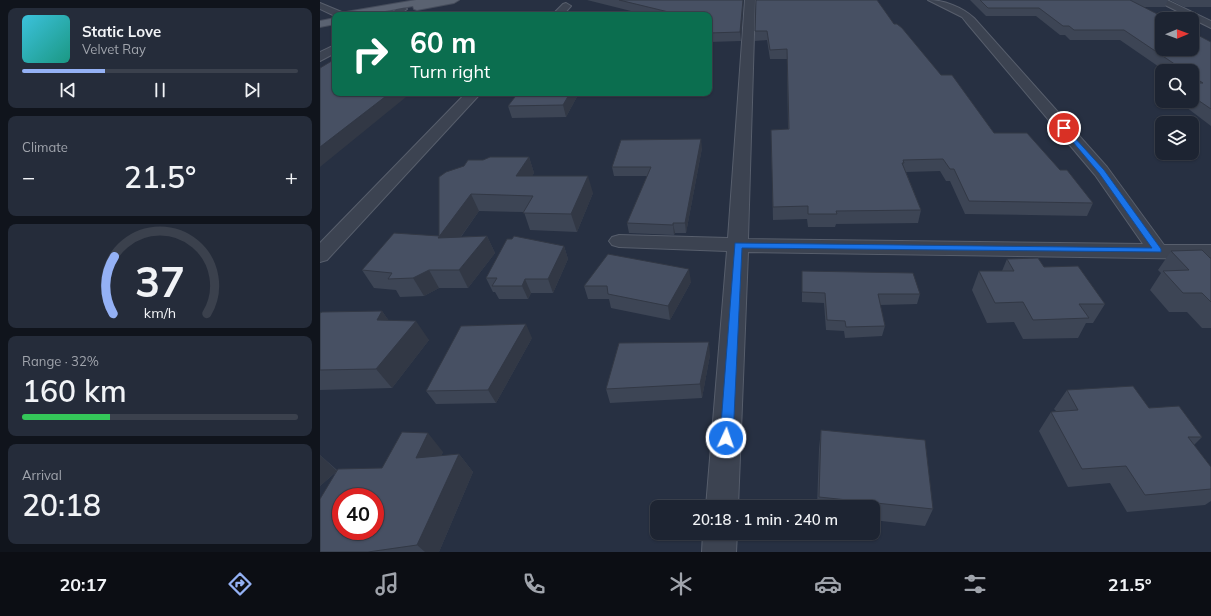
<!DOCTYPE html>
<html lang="en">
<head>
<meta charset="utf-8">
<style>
  :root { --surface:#1d2432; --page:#252c3a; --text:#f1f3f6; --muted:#a0a4ac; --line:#3b414d; --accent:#94b1f5 }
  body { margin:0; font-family:Mulish,sans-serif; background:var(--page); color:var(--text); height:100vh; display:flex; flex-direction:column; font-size:15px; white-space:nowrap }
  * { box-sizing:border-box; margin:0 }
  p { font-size:13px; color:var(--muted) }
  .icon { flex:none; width:22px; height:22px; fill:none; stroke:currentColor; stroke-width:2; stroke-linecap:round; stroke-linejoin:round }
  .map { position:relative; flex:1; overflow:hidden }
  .side { display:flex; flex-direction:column; gap:8px; padding:8px; background:#10141c; width:320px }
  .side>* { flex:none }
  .guide { position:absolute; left:12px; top:12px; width:380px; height:84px; border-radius:8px; box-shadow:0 1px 3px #0004,0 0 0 1px var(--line); background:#0b6e4f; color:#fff; overflow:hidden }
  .needle { width:26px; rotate:89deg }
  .tools { position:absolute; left:835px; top:12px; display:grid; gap:8px }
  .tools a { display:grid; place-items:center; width:44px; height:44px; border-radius:8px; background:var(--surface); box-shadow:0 1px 3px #0004,0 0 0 1px var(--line); font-size:20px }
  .speed { position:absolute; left:12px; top:488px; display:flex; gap:8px; font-size:20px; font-weight:700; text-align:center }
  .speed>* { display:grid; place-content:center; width:52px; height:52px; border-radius:50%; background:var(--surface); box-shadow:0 1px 3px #0004,0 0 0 1px var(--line); line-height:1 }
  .speed .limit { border:6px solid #d22; background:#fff; color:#111 }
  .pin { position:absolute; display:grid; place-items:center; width:34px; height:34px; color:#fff; margin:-17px; border:2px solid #fff; border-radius:50%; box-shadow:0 1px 4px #0007 }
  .me { position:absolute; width:44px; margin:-22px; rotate:3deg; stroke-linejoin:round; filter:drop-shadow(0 0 3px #0008) }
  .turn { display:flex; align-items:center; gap:14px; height:84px; padding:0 12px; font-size:18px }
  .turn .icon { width:52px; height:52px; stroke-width:2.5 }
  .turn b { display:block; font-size:28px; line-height:34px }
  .big { font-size:30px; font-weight:600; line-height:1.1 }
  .side .widget { flex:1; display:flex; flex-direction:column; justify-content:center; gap:6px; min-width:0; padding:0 14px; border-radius:8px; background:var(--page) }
  .side .dial { align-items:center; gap:0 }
  .dial svg { height:104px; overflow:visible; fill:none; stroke:var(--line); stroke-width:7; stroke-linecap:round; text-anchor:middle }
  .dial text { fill:var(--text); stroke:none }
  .song { display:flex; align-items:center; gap:12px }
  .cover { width:48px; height:48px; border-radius:6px; background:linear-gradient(135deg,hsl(190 70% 55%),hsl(170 70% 35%)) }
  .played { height:4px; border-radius:2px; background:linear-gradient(90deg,var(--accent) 30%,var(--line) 30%) }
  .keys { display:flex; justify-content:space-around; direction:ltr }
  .heat { display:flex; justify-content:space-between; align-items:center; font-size:22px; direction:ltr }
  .charge { height:6px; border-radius:3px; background:linear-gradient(90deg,#34c759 32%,var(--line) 0) }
  .trip { position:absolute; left:330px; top:500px; width:230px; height:40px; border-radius:8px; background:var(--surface); box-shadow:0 1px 3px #0004,0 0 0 1px var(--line); font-weight:600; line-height:40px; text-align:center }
  .menu { display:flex; height:64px; justify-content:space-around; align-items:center; background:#0c0e14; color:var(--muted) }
  .menu .icon { width:28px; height:28px }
  .menu .active { color:var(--accent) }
  .menu b { font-size:18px; color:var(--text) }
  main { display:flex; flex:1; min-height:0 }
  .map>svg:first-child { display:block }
</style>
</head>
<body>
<main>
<section class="side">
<div class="widget">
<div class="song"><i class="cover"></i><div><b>Static Love</b><p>Velvet Ray</p></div></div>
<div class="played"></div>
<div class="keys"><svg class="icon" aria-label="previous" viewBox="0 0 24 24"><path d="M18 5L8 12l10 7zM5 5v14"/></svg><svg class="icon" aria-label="pause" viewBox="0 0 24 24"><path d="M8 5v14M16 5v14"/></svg><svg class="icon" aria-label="next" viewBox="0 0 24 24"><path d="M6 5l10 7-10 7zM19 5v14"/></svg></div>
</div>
<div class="widget"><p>Climate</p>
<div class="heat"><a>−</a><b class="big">21.5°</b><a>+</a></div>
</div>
<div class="widget dial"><svg viewBox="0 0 100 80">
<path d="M14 69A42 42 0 1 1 86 69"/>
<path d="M14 69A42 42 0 0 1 15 25" stroke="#94b1f5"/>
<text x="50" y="56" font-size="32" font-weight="700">37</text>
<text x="50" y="72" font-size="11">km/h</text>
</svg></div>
<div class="widget"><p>Range · 32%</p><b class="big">160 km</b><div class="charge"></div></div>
<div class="widget"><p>Arrival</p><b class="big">20:18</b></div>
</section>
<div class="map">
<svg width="891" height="552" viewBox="0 0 891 552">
  <rect width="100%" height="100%" fill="#273042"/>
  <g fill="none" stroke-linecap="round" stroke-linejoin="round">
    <defs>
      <path id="minor" d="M425,0H435L428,239L823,244L775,175L646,22L642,17L608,0C624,0 642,7 654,18L787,167L844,245H891V259L428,252L418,507H386L407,251L299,247L292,245L289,241L292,237L299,235L408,238Z
        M835,0H847L891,21V28Z
        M0,3L24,13L26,15L15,16L0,9Z
        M246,3L251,6L243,15H232L243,4Z
        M82,6L87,9L79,15H67Z
        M15,45V53L0,61V52Z
        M146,93H161L7,260L0,262V243Z
        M383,533H417L416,552H382Z"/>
      <path id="major" d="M96,0H139L134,3L97,10L94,9L93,6L43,15H21L26,12Z
        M15,18V24L0,27V21Z"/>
    </defs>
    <use href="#minor" stroke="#575e6c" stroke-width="2"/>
    <use href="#major" stroke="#454c5b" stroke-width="2"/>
    <use href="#minor" fill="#3c4351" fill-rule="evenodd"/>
    <use href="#major" fill="#5a6271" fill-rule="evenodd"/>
  </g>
  <path fill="#3d4555" d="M267,0H423L421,41L389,42V15H327Z
    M650,0H848L845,7H823L891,42V126L858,101H872V71H845L800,40H750L745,35H740L716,16H666Z
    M850,0H891V7H864Z
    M574,24L621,75L674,133L740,170L773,203L767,216L645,214L630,181H626L620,171L586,172L601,210L598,223L516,224L515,227H488L487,219L453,220L451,130L468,129L467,59H450L447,40L435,41V31Z
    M259,93L246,117L192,118L188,106Z
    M382,148L366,233H355L354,235L309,233L307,223L327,176H294L292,167Z
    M209,157L214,173L212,176L273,193L257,232L210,230L204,212L159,211L141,237L167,236L175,253L148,288H119L104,296L80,297L76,290L54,288L42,270L119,236L163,160Z
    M244,246L248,259L233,293H211L208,299H179L175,292H173L166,278Z
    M851,251L891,258V328H882L867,312H849L830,290L841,273L838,270Z
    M687,259L724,267L785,304L773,323H766L758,338L703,339L694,322L667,323L652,290L659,271H682Z
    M482,271L600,294L597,304L560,305L565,326L562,336L525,338L524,331L506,330L504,303L482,302Z
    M371,282L350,320L291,308L289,299H268L264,286Z
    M62,311L69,321L109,340L72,388L0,390V313Z
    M212,338L176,403L116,404L106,391Z
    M390,355L382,398L290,403L286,389Z
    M747,390L829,408L882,437L874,445L891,467V501L885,505L807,512L790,483L748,487L719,431L731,412L736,411L734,409Z
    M501,430L613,509L605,526L553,520V507H497L499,449Z
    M123,452L121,456L139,454L153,472L119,552H0L15,473L0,486V455L17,470L62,468Z"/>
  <path fill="#323845" d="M423,0L421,41L420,32Z
    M70,93H91L0,167V147Z
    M250,93H259L246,117L243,105Z
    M381,139L382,148L366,233L365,223Z
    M209,157L214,173L202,193L196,176Z
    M268,176L273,193L257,232L251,214Z
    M151,194L159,211L127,256L118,238Z
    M353,223L355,233L354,235L353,225Z
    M167,236L175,253L148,288L139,270Z
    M244,246L248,259L233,293L228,279Z
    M369,269L371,282L350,320L348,306Z
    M109,270L119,288L104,296L93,278Z
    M205,279L211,293L208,299L202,286Z
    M62,311L76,331L57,320Z
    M96,321L109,340L72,388L56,369Z
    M206,324L212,338L176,403L168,390Z
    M389,342L390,355L382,398L380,384Z
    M108,433L123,452L112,476L96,458Z
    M139,454L153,472L119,552H105L97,545Z
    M0,455L17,471L0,486Z"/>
  <path fill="#475063" stroke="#323845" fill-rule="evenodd" d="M299,0H423L420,32L389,33V15H361Z
    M436,0H557L574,24H577L582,28L621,75H632L674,133H707L740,170H747L773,203L649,201L634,169H630L623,159L583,160L584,163H582L601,210L516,211L517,214H488V206L453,207L451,130L469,129L467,49L450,50L447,31H435Z
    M660,0H810L847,19H842V49H872V32L891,42V109L872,96V83H883L872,76V71H865L804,30H754L749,26H743L719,8H668Z
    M15,59V93H70L0,147V68Z
    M198,93H250L243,105L188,106Z
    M381,139L365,223H353V225L307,223L331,167H292L301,140Z
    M170,157H209L196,176H268L251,214L203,213L213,196L151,194L118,238L167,236L139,270H109L93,278L68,279L72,273L42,270L74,233L119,236V177L126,172L144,166L148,160H163Z
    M194,236L244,246L228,279H205L202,286H172L177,278H166L187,239H192Z
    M882,250L890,258H891V302L882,293H863L843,271L869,270L851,251Z
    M288,254L369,269L348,306L288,294L287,286H264Z
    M718,258L724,267L758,266L785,304H759L769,318L713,320L703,302L675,303L659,271H694L687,259Z
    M482,271L593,273L600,294H558L565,326L526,327L525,321L507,320L505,293L482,292Z
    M62,311L57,320L96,321L56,369L0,370V313L2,312Z
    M206,324L168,390L106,391L141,326Z
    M389,342L380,384L286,389L299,343Z
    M813,386L829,408L859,406L882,437H868L891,467V489L825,495L806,466L762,469L731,412L758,410L747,390Z
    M501,430L605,440L613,509L499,497Z
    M82,432L108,433L96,458L139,454L97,545L48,552H0V499L18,469L62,468ZM21,497H55V531H21Z"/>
  <path fill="#1a73e8" stroke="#114b97" d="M744,126L784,170L841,249V252L422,248L413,438L411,442L406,443L402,442L400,438L415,243L832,248L779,173L742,129L741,128Z"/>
</svg>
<div class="tools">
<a><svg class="needle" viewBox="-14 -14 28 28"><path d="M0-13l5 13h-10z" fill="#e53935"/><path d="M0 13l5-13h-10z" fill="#a0a4ac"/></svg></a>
<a><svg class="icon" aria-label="search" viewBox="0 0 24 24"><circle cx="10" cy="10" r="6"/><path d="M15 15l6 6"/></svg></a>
<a><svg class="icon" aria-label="layers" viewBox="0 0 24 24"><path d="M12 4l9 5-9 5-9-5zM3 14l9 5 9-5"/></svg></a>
</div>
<div class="speed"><div class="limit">40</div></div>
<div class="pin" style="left:744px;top:128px;background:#d93025"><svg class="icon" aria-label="arrive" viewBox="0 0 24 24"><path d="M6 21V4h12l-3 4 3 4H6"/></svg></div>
<svg class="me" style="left:406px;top:438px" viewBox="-20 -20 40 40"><circle r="17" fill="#1a73e8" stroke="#fff" stroke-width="3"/><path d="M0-11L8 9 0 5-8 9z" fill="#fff"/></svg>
<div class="trip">20:18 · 1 min · 240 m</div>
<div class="guide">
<div class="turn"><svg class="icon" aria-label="right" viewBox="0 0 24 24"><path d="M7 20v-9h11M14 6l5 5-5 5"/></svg><div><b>60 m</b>Turn right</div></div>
</div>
</div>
</main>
<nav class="menu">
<b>20:17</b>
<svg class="icon active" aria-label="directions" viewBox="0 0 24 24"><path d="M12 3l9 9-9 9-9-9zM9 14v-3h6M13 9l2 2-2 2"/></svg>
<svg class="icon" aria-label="music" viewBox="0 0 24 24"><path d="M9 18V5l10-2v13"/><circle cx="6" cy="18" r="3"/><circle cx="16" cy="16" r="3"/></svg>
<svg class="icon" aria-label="phone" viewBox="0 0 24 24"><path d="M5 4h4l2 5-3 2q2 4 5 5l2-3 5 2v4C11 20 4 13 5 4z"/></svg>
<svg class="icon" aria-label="climate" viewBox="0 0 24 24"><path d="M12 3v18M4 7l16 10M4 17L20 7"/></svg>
<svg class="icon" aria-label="car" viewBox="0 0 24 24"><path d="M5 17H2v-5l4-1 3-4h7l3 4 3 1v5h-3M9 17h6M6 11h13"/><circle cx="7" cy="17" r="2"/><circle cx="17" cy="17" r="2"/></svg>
<svg class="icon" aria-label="filters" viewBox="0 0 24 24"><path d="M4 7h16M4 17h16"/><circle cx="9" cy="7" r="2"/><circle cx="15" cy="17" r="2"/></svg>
<b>21.5°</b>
</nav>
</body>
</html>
